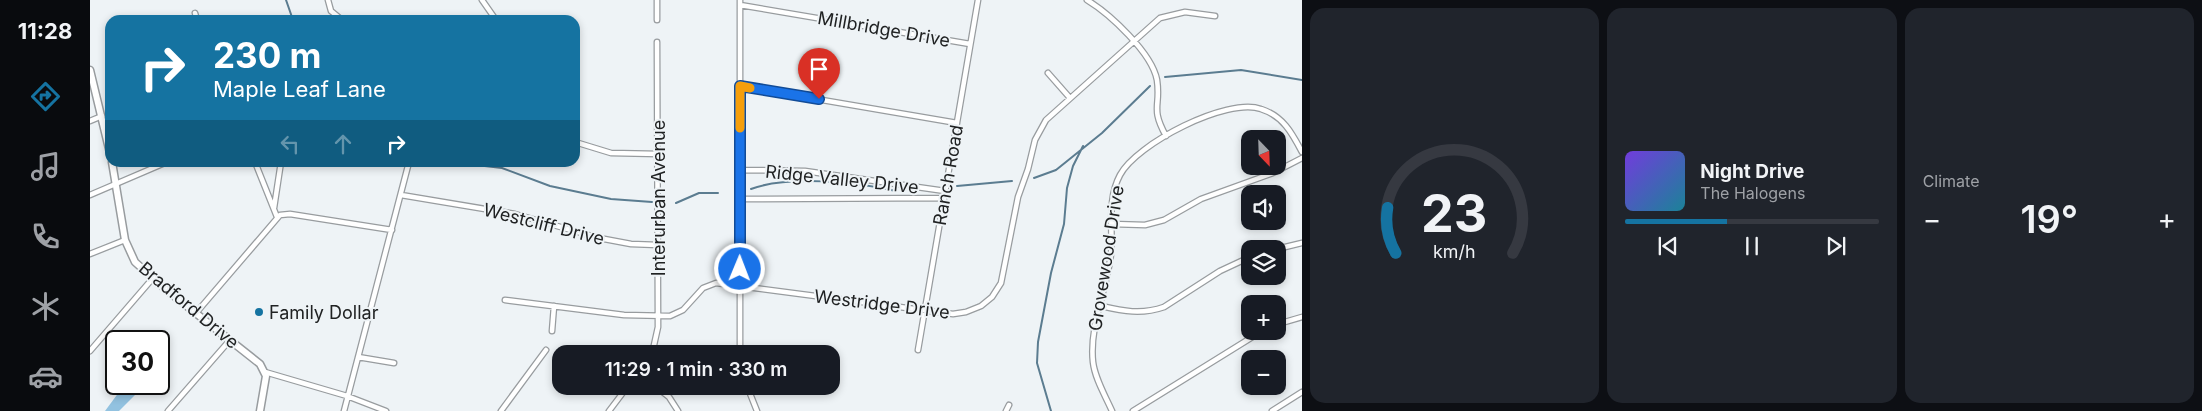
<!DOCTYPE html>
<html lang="en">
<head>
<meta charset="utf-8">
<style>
  :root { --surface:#171b24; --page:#20242c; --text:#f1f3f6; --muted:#9ea1a6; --line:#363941; --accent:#1573a1 }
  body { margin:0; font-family:Inter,sans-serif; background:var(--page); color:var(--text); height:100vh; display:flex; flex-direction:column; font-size:19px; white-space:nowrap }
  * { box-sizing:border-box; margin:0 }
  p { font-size:16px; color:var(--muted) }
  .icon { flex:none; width:28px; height:28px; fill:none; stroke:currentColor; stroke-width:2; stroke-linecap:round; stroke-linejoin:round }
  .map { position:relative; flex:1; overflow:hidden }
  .details { display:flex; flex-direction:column; gap:8px; padding:8px; background:#0d0f14; width:900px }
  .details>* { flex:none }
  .top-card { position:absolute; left:15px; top:15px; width:475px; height:152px; border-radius:15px; box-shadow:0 2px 8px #0003; background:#1573a1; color:#fff; overflow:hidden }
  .needle { width:32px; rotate:157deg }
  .buttons { position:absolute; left:1151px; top:130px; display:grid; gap:10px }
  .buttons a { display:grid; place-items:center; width:45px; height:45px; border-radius:10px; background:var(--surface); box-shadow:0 2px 8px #0003; font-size:25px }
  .speed { position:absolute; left:15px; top:330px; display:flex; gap:10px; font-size:25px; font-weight:700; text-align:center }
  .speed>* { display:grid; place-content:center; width:65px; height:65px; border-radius:50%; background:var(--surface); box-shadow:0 2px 8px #0003; line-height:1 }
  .speed .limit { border:2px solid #111; border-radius:8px; background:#fff; color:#111 }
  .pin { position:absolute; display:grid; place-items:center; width:42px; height:42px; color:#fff; margin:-51px -21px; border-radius:50% 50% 50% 0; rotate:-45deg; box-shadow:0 0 5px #0007 }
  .pin .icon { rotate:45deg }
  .me { position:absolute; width:55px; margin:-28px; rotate:1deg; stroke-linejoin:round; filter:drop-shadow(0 0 4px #0008) }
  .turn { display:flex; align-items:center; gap:18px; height:105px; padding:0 25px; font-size:22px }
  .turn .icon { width:65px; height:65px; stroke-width:2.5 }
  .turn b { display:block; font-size:35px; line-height:42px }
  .lanes { display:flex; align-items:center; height:48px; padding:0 25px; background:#0003; justify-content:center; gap:25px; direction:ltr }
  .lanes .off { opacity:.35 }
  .big { font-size:38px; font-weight:600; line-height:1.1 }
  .details .tile { flex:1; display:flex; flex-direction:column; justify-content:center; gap:8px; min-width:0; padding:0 18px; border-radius:15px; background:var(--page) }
  .details .dial { align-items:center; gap:0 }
  .dial svg { height:130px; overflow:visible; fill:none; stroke:var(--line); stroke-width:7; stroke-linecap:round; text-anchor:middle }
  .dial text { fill:var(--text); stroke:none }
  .song { display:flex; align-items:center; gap:15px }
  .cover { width:60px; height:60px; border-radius:8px; background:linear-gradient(135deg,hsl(260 70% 55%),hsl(190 70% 35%)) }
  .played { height:5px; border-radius:2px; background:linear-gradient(90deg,var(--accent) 40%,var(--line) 40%) }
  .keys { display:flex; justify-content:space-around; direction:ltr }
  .heat { display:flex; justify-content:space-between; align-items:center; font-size:28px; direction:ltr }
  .details .tiles { flex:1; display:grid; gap:8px; grid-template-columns:repeat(3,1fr) }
  .trip { position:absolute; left:462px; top:345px; width:288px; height:50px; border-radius:15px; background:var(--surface); box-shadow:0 2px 8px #0003; font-weight:600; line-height:50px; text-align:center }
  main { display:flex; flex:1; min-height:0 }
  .menu { display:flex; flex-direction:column; width:90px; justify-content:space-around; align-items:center; background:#090b0e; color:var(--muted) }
  .menu .icon { width:35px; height:35px }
  .menu .on { color:var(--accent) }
  .menu b { font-size:22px; color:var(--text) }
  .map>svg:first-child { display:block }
</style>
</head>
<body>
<main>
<nav class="menu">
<b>11:28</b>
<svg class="icon on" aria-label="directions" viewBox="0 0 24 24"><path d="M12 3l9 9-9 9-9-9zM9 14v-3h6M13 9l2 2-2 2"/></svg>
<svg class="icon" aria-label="music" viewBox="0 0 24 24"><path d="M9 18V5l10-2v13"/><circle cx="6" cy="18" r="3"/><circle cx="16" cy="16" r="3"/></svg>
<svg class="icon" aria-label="phone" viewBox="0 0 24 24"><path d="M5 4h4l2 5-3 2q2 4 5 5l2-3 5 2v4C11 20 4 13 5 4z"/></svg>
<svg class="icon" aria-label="climate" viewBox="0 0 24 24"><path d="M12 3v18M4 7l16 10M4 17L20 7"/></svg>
<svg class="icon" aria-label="car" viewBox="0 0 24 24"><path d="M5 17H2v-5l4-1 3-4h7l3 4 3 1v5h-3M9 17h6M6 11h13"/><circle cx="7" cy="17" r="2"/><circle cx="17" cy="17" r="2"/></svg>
</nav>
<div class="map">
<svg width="1212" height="411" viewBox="0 0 1212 411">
  <rect width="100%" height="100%" fill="#eef3f6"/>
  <path fill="#92c2e0" d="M35,384H52L50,390L29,411H15Z"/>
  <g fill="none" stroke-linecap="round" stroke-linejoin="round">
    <path stroke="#5b7c90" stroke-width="2" d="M196,0L203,20
      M1075,77L1151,70L1212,80
      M360,162L412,168L460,186L521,199L562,202
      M944,178L966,170L1012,133L1060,86
      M867,186L922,181
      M661,189C698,175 767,182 806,191
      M586,203L609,193H628
      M961,411L947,363L948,342L961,273L974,224L977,188L983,166L993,146"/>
    <defs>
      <path id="street" d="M238,0L241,11L252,20
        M392,0L406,20
        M567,0V20
        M650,0V354
        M997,0C1020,14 1062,53 1067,80C1071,107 1060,107 1076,136
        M650,5L880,44
        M105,13L107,20
        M958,73L980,98
        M650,86L867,123
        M0,121L12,116
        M485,142L521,153L569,154
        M165,162L187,217
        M650,170L715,171L855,191
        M0,195L77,162
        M311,195L425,214L509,238L541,244L568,245
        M650,199L853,198
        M184,208L191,162
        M1022,224L1055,225L1074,220L1111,199L1183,173L1212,158
        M1187,249L1212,243
        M0,254L35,240
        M415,300L534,315L580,316L593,310L613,288L626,283L863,314L876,312L891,306L902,297L911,283L928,197L938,169L945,140L956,120L1070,18L1095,12L1125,16
        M1011,306C1033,311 1051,315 1074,307L1130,271L1160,257
        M106,313L190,215L200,214L302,230
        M1188,324L1212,317
        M462,331L464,306
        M828,350L888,0
        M0,351L63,278
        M562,354L568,327L567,42
        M268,357L304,363
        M175,372L257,396L296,411
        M565,386L579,397L588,411
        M657,386L667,411
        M78,411L140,340
        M254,411L319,162
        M411,411L456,350
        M519,411L538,386
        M916,411L919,405
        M1022,411C1015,395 1005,379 1003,362C999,326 1017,289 1021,254C1023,228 1017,199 1030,175C1046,144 1137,97 1171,109C1193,116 1202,133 1212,152
        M1043,411L1172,331
        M1182,411L1212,392"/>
      <path id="secondary" d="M0,70L20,153
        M22,162L35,240L45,262L74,288L170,364L176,376L170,411"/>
    </defs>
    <use href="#street" stroke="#989c9f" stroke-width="7"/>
    <use href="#secondary" stroke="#989c9f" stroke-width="9"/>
    <use href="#street" stroke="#fff" stroke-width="4.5"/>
    <use href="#secondary" stroke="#fff" stroke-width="6"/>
  </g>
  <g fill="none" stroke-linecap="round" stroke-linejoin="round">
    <defs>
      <path id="route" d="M650,269V86L729,99"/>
    </defs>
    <use href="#route" stroke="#114b97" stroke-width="12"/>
    <use href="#route" stroke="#1a73e8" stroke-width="9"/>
    <path stroke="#f59e0b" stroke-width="9" d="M650,128V86L660,88"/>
  </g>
  <circle fill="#1573a1" stroke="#eef3f6" stroke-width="2" cx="169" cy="312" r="5"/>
  <g text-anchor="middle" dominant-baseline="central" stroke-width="4" stroke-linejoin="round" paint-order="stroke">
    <g font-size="18" fill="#202223" stroke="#eef3f6">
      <text transform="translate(794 29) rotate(10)">Millbridge Drive</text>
      <text transform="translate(858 175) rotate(-80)">Ranch Road</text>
      <text transform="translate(752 179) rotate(6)">Ridge Valley Drive</text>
      <text transform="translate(568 198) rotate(-90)">Interurban Avenue</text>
      <text transform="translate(454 224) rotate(14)">Westcliff Drive</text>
      <text transform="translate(1016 258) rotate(-81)">Grovewood Drive</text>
      <text transform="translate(792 304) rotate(7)">Westridge Drive</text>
      <text transform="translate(99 305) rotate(40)">Bradford Drive</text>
    </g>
    <g font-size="18" fill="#202223" stroke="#eef3f6" text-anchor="start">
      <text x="179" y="312">Family Dollar</text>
    </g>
  </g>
</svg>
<div class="buttons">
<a><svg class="needle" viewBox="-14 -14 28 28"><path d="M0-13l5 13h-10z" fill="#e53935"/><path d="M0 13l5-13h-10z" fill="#9ea1a6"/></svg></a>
<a><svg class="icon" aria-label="sound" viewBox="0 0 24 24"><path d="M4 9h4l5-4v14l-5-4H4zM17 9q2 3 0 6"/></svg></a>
<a><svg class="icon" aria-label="layers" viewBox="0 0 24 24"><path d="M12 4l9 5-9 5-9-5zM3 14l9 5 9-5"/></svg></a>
<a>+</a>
<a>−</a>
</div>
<div class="speed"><div class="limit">30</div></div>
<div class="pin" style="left:729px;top:99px;background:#d93025"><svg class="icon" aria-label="arrive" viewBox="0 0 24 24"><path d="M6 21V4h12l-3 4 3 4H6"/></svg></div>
<svg class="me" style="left:650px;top:269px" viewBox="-20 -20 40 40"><circle r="17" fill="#1a73e8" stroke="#fff" stroke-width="3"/><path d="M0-11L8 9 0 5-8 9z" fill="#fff"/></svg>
<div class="trip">11:29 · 1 min · 330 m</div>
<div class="top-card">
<div class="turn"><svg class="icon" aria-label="right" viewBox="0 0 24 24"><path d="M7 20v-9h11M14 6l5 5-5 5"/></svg><div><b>230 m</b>Maple Leaf Lane</div></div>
<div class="lanes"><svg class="icon off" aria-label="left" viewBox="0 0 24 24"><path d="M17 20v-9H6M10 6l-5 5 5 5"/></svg><svg class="icon off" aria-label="ahead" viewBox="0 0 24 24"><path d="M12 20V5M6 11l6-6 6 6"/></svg><svg class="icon" aria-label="right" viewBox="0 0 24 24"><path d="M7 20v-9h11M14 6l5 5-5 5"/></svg></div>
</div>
</div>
<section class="details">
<div class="tiles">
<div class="tile dial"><svg viewBox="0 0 100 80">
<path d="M14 69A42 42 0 1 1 86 69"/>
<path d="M14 69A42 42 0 0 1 9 41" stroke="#1573a1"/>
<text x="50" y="56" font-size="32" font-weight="700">23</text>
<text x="50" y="72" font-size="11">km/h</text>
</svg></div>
<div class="tile">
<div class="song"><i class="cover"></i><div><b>Night Drive</b><p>The Halogens</p></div></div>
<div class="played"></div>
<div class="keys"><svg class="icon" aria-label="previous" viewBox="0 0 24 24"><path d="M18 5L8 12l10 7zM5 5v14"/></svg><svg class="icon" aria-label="pause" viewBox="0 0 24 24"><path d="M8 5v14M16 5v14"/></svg><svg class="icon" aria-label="next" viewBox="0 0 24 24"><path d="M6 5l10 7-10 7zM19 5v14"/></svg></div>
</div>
<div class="tile"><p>Climate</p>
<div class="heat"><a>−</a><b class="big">19°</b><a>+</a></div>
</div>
</div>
</section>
</main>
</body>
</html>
